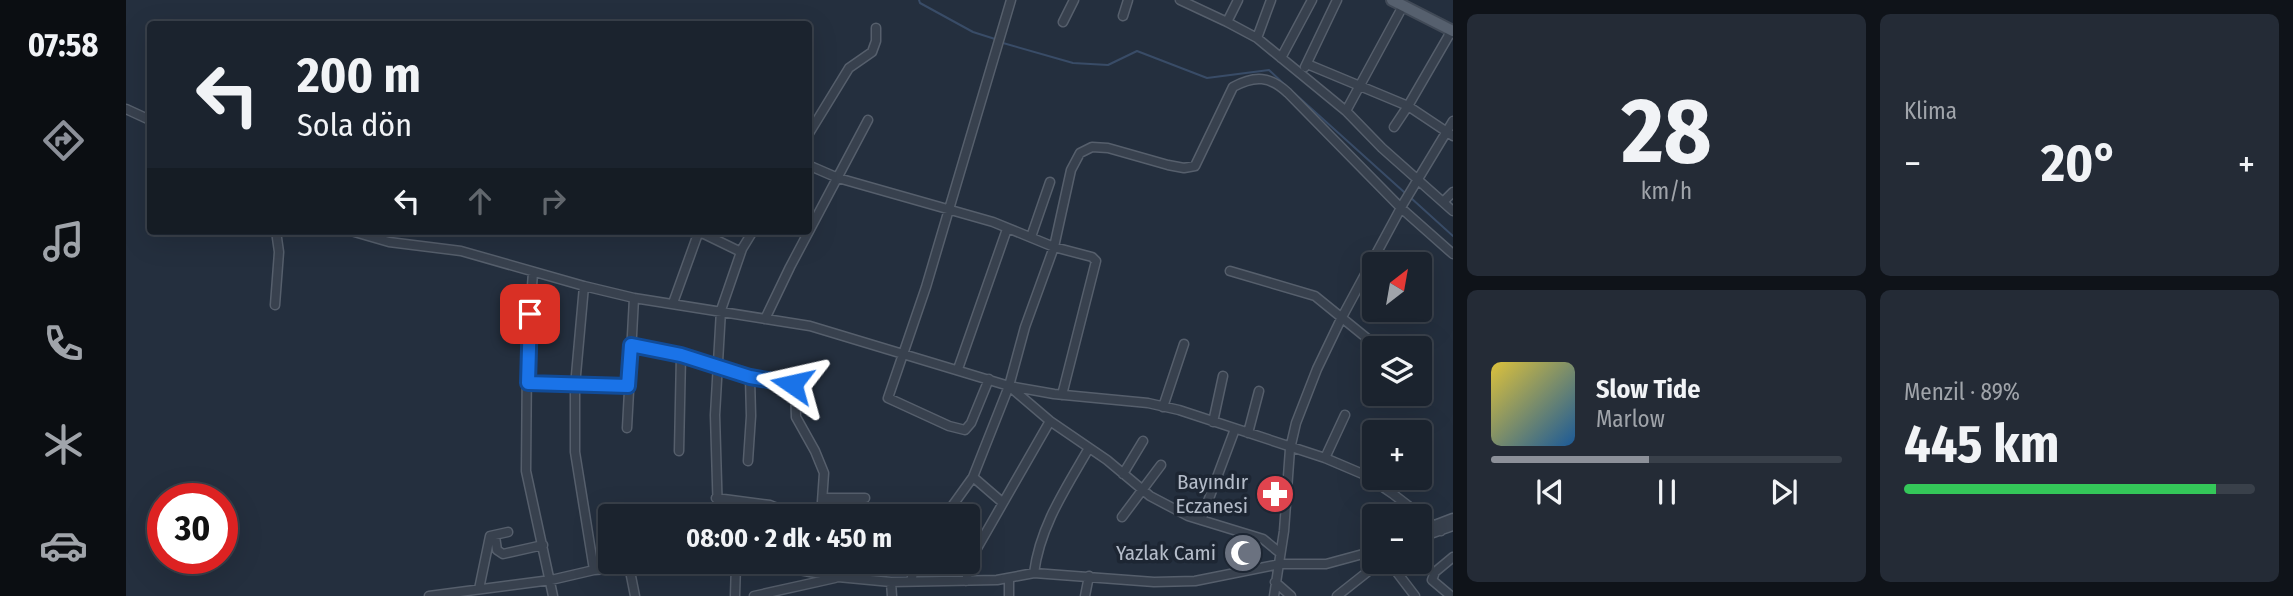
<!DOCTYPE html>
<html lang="tr">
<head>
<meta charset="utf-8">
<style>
  :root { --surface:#1b232e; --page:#242b36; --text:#f1f3f6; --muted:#a0a4aa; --line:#39404a; --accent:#8c9099 }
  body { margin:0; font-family:"Fira Sans Condensed",sans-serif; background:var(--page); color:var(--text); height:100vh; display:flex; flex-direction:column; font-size:26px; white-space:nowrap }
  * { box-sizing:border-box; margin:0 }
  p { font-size:23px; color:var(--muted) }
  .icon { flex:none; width:38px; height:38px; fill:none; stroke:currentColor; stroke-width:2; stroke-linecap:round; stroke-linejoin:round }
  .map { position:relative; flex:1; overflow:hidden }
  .details { display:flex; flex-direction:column; gap:14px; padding:14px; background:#0f1319; width:840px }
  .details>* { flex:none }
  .hud { position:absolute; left:21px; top:21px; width:665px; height:214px; border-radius:7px; box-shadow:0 7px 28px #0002,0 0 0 2px var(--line); background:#1b232e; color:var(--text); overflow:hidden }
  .needle { width:46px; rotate:31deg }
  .tools { position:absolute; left:1236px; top:252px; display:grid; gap:14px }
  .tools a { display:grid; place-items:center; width:70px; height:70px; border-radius:7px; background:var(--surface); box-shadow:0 7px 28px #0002,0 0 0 2px var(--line); font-size:35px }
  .speed { position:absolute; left:21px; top:483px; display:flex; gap:14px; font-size:35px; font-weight:700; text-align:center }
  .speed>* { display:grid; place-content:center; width:91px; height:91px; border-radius:50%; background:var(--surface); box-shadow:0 7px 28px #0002,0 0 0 2px var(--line); line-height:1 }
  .speed .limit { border:10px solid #d22; background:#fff; color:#111 }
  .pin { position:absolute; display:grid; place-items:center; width:60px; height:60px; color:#fff; margin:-30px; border-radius:14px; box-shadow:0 4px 10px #0006 }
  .me { position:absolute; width:77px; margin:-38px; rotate:281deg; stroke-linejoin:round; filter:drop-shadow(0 0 5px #0008) }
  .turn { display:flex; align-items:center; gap:24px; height:147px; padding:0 35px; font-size:32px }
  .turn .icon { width:91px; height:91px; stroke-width:2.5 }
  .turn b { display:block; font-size:49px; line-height:60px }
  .lanes { display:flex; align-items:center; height:66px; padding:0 35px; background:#0003; justify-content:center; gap:35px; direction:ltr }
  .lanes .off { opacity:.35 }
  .big { font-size:52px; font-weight:700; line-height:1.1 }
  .details .widget { flex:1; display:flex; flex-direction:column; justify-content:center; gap:10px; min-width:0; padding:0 24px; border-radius:10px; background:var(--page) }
  .details .dial { align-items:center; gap:0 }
  .dial b { font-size:91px; line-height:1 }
  .song { display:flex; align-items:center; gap:21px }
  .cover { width:84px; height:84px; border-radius:10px; background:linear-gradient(135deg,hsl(50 70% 55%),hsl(210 70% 35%)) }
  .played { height:7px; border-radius:4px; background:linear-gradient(90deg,var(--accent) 45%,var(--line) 45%) }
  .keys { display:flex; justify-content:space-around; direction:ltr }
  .heat { display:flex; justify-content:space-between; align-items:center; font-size:38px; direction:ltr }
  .charge { height:10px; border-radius:5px; background:linear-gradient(90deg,#34c759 89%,var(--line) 0) }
  .details .tiles { flex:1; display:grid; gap:14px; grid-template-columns:repeat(2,1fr) }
  .trip { position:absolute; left:472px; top:504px; width:382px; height:70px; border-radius:7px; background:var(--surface); box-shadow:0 7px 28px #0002,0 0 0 2px var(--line); font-weight:700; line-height:70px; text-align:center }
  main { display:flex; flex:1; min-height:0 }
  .tab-bar { display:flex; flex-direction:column; width:126px; justify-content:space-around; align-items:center; background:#0b0e12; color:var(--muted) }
  .tab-bar .icon { width:49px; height:49px }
  .tab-bar .current { color:var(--accent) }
  .tab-bar b { font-size:32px; color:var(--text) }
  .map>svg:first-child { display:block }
</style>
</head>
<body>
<main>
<nav class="tab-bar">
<b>07:58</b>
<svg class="icon current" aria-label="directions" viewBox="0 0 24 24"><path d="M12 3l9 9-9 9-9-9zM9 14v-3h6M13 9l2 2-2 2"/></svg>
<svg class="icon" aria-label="music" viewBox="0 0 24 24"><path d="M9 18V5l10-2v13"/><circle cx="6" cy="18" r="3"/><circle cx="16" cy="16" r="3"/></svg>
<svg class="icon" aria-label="phone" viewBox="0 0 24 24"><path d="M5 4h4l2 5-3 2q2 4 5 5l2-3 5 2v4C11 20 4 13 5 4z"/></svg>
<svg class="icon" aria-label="climate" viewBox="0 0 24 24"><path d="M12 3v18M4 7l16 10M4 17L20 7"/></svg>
<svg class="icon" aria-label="car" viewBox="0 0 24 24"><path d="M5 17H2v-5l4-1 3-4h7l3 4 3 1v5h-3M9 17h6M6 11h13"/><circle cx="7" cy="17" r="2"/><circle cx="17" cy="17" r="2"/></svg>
</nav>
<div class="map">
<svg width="1327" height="596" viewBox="0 0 1327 596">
  <rect width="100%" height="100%" fill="#242f3e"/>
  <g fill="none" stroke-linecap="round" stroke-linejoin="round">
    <path stroke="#394c67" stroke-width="2" d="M793,0L794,3L847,32L869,39
      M877,43L947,63L982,65L1011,51L1081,78L1143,70L1159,85
      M1168,93L1278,192
      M1285,198L1327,236"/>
    <defs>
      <path id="minor" d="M1054,0L1101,22L1131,38L1220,111L1256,148L1327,211
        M997,16L1002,0
        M937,22L948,0
        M1101,22L1112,0
        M1131,38L1145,0
        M1155,58L1186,0
        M1181,64L1282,106L1327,136
        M1179,67L1211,0
        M0,109L24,120
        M1220,111L1277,6
        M1268,127L1282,106L1326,30
        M682,135L723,68L746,52L750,41V28
        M682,165L712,178L867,222L928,247L966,257L970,261L936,395
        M1318,201L1327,192
        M225,231L263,242L335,251L458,286L508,298L684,326L883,386L928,394L1022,403L1053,410L1199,458L1239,475L1267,494L1315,531
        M562,231L578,234L615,252
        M905,237L924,182
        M1104,271L1189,296L1253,348
        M407,272L401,357L400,471L427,596
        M458,286L449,386V452L468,570
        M547,303L573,231
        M149,305L153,252L150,231
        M639,319L664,267L742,120
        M505,345L555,355L624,377L655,381L669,387L670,417L689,451L698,473L695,516
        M832,369L881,229
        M863,379L845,423L839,430L823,426L762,398L800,287L885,0
        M402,383L502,386
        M883,386L924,421L981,460L1024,496L1062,516L1137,539L1154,553
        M1037,407L1058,344
        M1087,422L1097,376
        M501,428L508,298
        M1122,433L1133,391
        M553,451L555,355
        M1199,458L1219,415
        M622,461L625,416L624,377
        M997,474L1017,441
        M847,477L876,502
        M590,498L644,505L649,507L652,516
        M697,498H739
        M592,516L589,415L595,310L616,249L627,231
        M819,516L847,477L883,386L899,327L928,247L945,170L954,153L966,147L982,148L1042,165L1058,168L1069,166L1107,87C1129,75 1144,76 1162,93L1275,208L1327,254
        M996,517L1035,465
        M1075,520L1109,429
        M1293,531L1327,518
        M369,536L371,550L377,554L417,545
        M1293,538L1327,526
        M1263,562L1289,596
        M503,566L509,596
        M908,573C914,526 940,488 963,448
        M883,578V596
        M785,581L790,562
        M840,581L846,557L924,421
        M765,582L766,596
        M1149,582L1165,596
        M353,589L364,536L382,532
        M303,596L425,580L468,570L577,562L651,566L712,577L765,582L871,580L908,573L1028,582L1069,581L1154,564H1200L1248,551
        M609,596L610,564
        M628,596L709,578
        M959,596L963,576
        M1148,596L1158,531L1164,449L1170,423L1191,369L1215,319L1277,204L1327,121
        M1211,596L1254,562
        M1325,596L1306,580L1309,572L1327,557"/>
      <path id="major" d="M1266,0L1327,31"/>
    </defs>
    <use href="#minor" stroke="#565f6c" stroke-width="11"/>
    <use href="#major" stroke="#414a57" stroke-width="14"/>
    <use href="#minor" stroke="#38414e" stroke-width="8"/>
    <use href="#major" stroke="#56606e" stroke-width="10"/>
  </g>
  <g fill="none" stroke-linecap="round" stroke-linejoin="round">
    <defs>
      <path id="route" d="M404,314L402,383L502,386L505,345L555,355L624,377L666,384"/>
    </defs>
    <use href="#route" stroke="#114b97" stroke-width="18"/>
    <use href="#route" stroke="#1a73e8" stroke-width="12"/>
  </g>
  <defs>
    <symbol id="pharmacy-disc" viewBox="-11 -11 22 22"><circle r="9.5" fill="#e0444e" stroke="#1d2633"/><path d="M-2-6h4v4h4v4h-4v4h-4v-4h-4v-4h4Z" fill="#fff"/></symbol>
    <symbol id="mosque-disc" viewBox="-11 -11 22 22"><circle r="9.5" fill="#6b7280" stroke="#1d2633"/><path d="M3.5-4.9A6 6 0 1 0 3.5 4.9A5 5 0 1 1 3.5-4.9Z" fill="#fff"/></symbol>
  </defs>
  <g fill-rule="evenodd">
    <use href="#pharmacy-disc" x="1127" y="472" width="44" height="44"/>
    <use href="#mosque-disc" x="1095" y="531" width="44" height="44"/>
  </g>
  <g text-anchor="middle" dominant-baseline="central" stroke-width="7" stroke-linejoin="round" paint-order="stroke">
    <g font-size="21" fill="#b4bcc9" stroke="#1d2633" text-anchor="end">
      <text x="1122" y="482">Bayındır<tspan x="1122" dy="24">Eczanesi</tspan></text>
      <text x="1090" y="553">Yazlak Cami</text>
    </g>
  </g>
</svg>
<div class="tools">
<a><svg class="needle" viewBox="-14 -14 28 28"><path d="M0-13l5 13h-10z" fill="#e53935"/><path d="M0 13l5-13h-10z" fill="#a0a4aa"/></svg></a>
<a><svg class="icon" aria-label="layers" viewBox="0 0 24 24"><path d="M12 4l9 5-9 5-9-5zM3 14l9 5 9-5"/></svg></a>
<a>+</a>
<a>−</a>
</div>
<div class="speed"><div class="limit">30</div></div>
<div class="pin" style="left:404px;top:314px;background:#d93025"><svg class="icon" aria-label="arrive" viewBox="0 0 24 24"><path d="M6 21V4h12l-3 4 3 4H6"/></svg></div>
<svg class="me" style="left:666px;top:384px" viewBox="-20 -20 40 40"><path d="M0-17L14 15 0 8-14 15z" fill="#1a73e8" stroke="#fff" stroke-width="4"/></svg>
<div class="trip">08:00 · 2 dk · 450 m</div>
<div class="hud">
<div class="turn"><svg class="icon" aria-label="left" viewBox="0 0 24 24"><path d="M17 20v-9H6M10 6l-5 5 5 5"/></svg><div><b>200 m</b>Sola dön</div></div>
<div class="lanes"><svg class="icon" aria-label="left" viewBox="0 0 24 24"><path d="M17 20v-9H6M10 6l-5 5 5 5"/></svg><svg class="icon off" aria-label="ahead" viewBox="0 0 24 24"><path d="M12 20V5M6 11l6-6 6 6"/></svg><svg class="icon off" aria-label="right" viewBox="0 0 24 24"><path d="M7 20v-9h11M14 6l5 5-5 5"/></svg></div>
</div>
</div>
<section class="details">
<div class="tiles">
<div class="widget dial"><b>28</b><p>km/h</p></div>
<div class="widget"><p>Klima</p>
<div class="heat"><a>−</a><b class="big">20°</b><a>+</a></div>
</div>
<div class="widget">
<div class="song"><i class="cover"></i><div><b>Slow Tide</b><p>Marlow</p></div></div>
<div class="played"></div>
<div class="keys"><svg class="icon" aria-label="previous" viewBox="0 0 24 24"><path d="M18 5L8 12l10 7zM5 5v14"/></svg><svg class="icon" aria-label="pause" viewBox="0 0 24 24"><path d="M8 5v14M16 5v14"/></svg><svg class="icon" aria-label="next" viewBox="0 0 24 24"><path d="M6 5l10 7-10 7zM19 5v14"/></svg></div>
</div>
<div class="widget"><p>Menzil · 89%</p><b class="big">445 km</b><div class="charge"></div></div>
</div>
</section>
</main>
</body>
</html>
